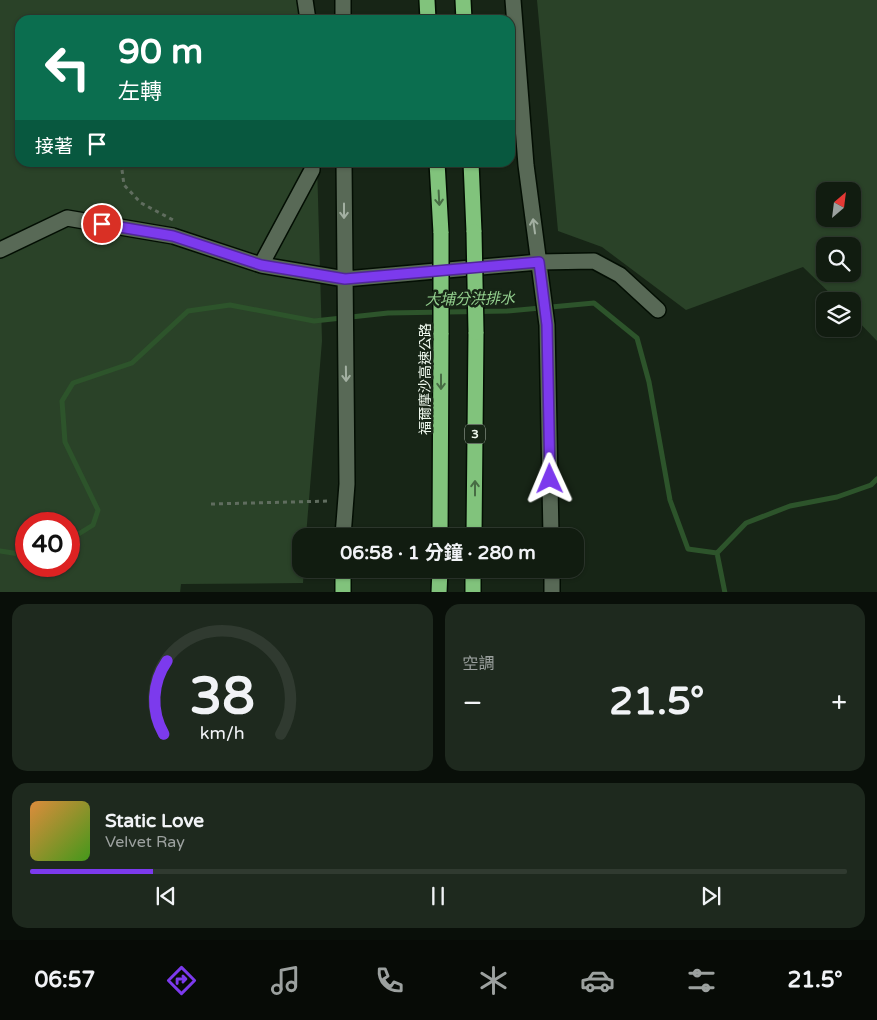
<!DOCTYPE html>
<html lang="zh-TW">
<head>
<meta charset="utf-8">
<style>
  :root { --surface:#111c10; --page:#1e291e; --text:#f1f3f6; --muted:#9ca19f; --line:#303a30; --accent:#7c3aed }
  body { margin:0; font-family:"Varela Round","Noto Sans TC",sans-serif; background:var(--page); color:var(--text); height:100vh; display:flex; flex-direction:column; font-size:19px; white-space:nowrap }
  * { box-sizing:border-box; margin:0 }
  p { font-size:16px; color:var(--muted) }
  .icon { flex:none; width:28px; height:28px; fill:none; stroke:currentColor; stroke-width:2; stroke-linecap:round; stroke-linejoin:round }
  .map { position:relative; height:592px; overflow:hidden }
  .sheet { display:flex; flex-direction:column; gap:12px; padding:12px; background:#090f09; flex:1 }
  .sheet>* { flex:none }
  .top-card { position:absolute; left:15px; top:15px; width:500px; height:152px; border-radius:15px; box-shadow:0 1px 4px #0004,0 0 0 1px var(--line); background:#0b6e4f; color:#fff; overflow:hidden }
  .needle { width:32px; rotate:28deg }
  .buttons { position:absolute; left:816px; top:182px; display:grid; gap:10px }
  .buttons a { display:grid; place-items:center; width:45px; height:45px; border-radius:10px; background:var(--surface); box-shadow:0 1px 4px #0004,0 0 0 1px var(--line); font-size:25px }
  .speed { position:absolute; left:15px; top:512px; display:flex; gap:10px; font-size:25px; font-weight:700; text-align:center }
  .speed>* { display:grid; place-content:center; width:65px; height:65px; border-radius:50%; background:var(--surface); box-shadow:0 1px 4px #0004,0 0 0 1px var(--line); line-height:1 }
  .speed .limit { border:8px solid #d22; background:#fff; color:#111 }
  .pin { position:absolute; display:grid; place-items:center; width:42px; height:42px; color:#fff; margin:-21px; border:2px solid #fff; border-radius:50%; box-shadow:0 1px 5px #0007 }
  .me { position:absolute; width:55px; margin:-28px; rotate:359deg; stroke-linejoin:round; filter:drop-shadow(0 0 4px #0008) }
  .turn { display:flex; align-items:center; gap:18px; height:105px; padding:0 20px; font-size:22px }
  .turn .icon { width:65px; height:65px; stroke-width:2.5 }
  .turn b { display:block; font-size:35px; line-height:42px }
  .then { display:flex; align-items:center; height:48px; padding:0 20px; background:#0003; gap:10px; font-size:19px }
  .big { font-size:38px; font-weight:700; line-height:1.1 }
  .sheet .widget { flex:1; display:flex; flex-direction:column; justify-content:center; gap:8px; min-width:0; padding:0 18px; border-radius:15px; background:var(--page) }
  .sheet .dial { align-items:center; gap:0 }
  .dial svg { height:130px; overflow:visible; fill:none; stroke:var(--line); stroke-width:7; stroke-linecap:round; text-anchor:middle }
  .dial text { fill:var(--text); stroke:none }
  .song { display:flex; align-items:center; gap:15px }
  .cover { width:60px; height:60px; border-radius:8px; background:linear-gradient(135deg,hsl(30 70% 55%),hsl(100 70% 35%)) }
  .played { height:5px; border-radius:2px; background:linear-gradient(90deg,var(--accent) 15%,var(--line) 15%) }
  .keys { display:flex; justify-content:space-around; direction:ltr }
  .heat { display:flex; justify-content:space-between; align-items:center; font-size:28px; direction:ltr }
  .sheet .tiles { flex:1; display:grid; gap:12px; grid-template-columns:1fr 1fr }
  .widget:last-child { grid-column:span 2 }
  .trip { position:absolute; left:292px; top:528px; width:292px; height:50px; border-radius:15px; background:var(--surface); box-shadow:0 1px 4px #0004,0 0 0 1px var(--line); font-weight:700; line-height:50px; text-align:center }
  .tab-bar { display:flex; height:80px; justify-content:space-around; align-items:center; background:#070b06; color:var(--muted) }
  .tab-bar .icon { width:35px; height:35px }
  .tab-bar .current { color:var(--accent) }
  .tab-bar b { font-size:22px; color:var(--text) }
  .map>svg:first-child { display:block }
</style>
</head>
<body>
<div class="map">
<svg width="877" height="593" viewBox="0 0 877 593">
  <rect width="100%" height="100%" fill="#172516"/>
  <path fill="#2a4228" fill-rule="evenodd" d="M0,0H312L313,20H20V162L317,163L322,341L306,536H301V569H304L303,583L181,584L180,593L0,592ZM26,524H69V566H26Z
    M537,0H877V341L853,316L852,301H838L803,267L686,310L602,247L558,231ZM825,191H852V219H825ZM825,246H852V274H825Z"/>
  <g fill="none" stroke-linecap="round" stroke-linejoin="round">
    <path stroke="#2d542b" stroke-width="5" d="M69,540L93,525L98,510L65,442L62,401L73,383L132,363L188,311L230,305L314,321L388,313L507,311L594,303L637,338L649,382L670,500L688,549L717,553L746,523L790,506L837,497L871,485L877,479
      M0,551L26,555
      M717,553L725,593"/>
    <defs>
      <path id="minor" d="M305,0L308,20
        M343,0V20
        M513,0L526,165L547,325L551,536
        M0,250L67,218L173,236L261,265L345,279L539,262L594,261L620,275L658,310
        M261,265L312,170V162
        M343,536L347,484L344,162
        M552,569V593"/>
      <path id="highway" d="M427,0L428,20
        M463,0L464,20
        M437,162L441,233
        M471,162L474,232
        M440,536L441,333
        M474,536L476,332
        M343,569V593
        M439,593L440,569
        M473,593V569"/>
    </defs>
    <use href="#minor" stroke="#030e03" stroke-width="18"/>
    <use href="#highway" stroke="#030e03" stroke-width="18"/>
    <path stroke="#606d5f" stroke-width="3" stroke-dasharray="4 4" stroke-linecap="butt" d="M121,162L124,185L141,203L173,220
      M211,504L330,501"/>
    <use href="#minor" stroke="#586956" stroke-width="15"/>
    <use href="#highway" stroke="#81c37c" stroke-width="15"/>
    <defs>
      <path id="highway-bridge" d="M474,232L476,332
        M441,233V333"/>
    </defs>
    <use href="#highway-bridge" stroke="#030e03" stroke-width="18" stroke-linecap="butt"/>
    <use href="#highway-bridge" stroke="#81c37c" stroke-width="15"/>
  </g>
  <defs><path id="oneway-shaft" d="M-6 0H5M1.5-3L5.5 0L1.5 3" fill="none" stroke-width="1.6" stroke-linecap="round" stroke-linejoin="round" transform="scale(1.25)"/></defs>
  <g stroke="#476c44">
    <use href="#oneway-shaft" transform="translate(439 198) rotate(87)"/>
    <use href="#oneway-shaft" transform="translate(441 382) rotate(90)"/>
    <use href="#oneway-shaft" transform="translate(475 488) rotate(-90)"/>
  </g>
  <g stroke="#a3b0a2">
    <use href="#oneway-shaft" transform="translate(344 211) rotate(90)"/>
    <use href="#oneway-shaft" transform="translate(534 226) rotate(-98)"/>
    <use href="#oneway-shaft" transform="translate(346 374) rotate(89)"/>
  </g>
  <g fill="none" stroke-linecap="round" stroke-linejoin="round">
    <defs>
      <path id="route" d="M102,224L173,236L261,265L345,279L539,262L547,325L550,479"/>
    </defs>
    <use href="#route" stroke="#51269a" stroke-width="12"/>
    <use href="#route" stroke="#7c3aed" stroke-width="9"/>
  </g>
  <g text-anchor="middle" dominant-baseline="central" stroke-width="5" stroke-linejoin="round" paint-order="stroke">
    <rect fill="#172516" stroke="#aeb9ac" stroke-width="1" x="465" y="424.5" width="20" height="19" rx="4"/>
    <g font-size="12" font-weight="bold" fill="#eef8ed">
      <text x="475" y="434">3</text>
    </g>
    <g font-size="14" fill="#eef8ed" stroke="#172516">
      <text transform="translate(425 379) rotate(-90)">福爾摩沙高速公路</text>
    </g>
    <g font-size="15" font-style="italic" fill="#94d18f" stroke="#172516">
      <text transform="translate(470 299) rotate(-1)">大埔分洪排水</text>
    </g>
  </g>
</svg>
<div class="buttons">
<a><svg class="needle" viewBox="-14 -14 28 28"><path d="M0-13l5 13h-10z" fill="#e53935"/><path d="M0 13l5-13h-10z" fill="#9ca19f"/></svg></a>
<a><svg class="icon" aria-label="search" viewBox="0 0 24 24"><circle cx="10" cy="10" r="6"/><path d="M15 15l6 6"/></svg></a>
<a><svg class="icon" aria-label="layers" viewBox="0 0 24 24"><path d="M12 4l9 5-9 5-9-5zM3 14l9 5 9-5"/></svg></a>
</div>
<div class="speed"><div class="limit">40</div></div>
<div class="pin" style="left:102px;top:224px;background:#d93025"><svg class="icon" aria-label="arrive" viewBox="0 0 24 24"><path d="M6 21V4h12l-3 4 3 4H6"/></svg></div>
<svg class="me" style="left:550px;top:479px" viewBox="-20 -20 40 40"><path d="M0-17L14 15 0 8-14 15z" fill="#7c3aed" stroke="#fff" stroke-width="4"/></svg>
<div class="trip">06:58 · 1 分鐘 · 280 m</div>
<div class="top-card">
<div class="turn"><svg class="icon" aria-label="left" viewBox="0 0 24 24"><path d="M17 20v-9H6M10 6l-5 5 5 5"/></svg><div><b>90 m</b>左轉</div></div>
<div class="then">接著<svg class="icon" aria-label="arrive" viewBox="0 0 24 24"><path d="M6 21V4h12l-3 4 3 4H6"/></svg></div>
</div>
</div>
<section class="sheet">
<div class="tiles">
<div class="widget dial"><svg viewBox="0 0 100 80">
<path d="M14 69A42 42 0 1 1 86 69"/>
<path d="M14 69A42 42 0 0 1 16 24" stroke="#7c3aed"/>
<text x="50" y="56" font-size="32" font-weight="700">38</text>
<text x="50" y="72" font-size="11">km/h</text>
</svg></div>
<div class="widget"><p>空調</p>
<div class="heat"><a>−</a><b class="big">21.5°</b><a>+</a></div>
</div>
<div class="widget">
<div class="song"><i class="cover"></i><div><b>Static Love</b><p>Velvet Ray</p></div></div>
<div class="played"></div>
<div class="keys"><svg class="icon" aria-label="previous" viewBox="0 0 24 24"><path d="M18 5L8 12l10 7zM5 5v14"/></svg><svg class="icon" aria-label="pause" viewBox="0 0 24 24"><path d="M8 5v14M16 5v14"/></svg><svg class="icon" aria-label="next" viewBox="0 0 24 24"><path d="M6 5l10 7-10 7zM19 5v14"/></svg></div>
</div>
</div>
</section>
<nav class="tab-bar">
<b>06:57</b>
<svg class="icon current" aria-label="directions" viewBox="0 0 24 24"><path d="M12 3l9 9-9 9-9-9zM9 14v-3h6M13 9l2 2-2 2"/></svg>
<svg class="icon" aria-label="music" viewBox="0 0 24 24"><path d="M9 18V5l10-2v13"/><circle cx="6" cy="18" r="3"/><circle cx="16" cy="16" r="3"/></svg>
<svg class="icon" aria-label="phone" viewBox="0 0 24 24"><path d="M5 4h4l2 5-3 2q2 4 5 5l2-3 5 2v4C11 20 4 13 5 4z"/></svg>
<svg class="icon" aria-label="climate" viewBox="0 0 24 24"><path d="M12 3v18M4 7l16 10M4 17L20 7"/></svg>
<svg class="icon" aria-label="car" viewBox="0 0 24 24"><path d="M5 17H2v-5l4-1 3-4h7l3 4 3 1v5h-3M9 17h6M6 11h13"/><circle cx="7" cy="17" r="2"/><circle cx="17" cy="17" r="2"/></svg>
<svg class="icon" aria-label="filters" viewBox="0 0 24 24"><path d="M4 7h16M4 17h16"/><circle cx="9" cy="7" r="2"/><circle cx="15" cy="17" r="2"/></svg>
<b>21.5°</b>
</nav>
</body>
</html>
